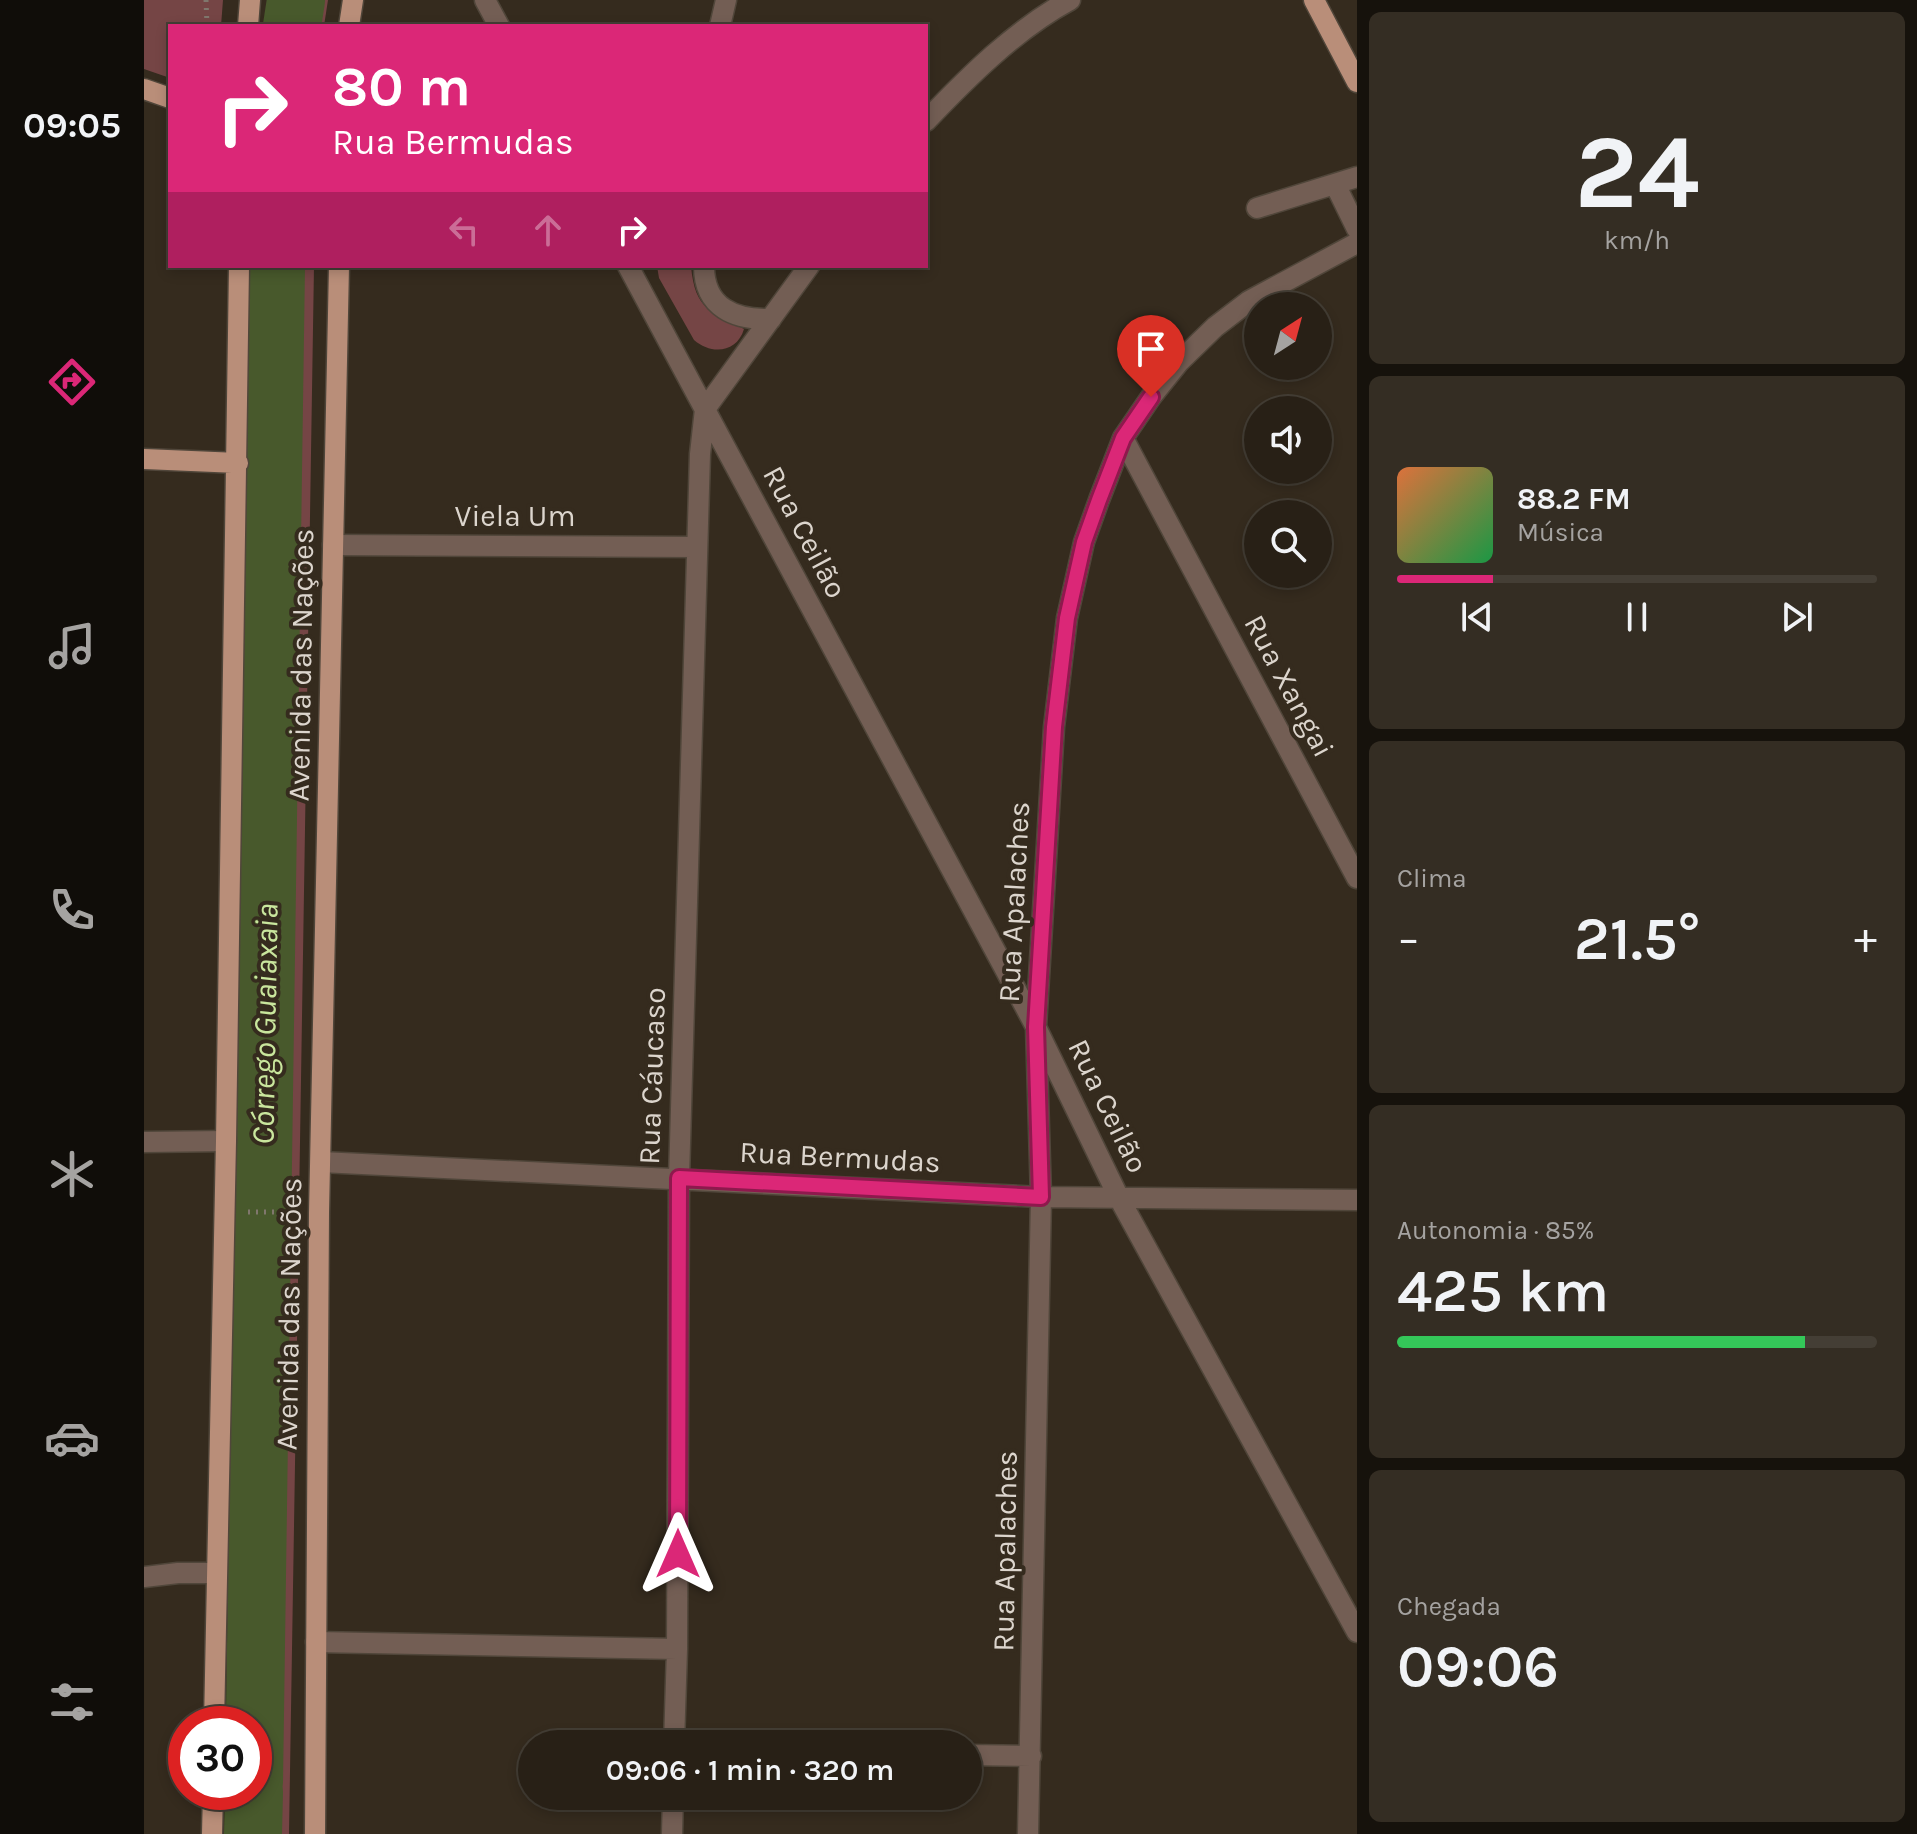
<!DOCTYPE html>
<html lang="pt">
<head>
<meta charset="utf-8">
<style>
  :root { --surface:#282016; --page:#342d23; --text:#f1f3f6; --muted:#a5a3a1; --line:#443e35; --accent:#db2777 }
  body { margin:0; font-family:Karla,sans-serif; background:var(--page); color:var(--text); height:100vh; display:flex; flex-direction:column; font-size:30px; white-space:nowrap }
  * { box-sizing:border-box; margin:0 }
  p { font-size:26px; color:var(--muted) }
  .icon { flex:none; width:44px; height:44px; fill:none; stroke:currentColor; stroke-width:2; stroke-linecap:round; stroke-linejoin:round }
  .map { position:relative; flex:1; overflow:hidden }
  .drawer { display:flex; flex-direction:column; gap:12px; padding:12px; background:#16120c; width:560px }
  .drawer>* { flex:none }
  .guide { position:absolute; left:24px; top:24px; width:760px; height:244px; border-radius:0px; box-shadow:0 4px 12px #0003,0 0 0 2px var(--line); background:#db2777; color:#fff; overflow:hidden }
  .needle { width:52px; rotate:36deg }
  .fabs { position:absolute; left:1100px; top:292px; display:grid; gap:16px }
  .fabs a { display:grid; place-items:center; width:88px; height:88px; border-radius:50%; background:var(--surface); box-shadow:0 4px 12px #0003,0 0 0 2px var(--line); font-size:40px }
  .speed { position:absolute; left:24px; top:1706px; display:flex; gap:16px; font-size:40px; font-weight:700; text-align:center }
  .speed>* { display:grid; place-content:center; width:104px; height:104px; border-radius:50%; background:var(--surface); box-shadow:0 4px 12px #0003,0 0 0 2px var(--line); line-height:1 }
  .speed .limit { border:12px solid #d22; background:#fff; color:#111 }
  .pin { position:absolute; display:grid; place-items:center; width:68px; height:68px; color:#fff; margin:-82px -34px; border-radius:50% 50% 50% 0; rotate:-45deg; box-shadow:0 0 8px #0007 }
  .pin .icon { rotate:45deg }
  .me { position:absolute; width:88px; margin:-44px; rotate:0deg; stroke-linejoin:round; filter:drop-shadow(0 0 6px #0008) }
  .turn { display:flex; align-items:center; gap:28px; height:168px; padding:0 32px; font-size:36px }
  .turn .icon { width:104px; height:104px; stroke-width:2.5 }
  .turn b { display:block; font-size:56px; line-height:68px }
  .lanes { display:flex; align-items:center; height:76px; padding:0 32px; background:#0003; justify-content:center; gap:40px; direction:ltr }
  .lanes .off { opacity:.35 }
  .big { font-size:60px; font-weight:600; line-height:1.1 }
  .drawer .card { flex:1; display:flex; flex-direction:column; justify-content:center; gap:12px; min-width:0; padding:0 28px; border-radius:12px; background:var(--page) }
  .drawer .dial { align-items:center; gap:0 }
  .dial b { font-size:104px; line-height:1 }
  .song { display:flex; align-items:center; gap:24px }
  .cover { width:96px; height:96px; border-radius:12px; background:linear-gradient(135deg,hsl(20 70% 55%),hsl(140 70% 35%)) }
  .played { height:8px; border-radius:4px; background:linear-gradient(90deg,var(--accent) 20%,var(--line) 20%) }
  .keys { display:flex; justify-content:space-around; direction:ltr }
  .heat { display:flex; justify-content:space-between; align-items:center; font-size:44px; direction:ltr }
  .charge { height:12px; border-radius:6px; background:linear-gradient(90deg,#34c759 85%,var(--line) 0) }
  .trip { position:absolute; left:374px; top:1730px; width:464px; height:80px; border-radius:40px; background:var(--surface); box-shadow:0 4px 12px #0003,0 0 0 2px var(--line); font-weight:600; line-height:80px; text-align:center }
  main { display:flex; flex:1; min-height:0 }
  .tab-bar { display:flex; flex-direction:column; width:144px; justify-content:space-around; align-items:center; background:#100d09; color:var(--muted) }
  .tab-bar .icon { width:56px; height:56px }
  .tab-bar .on { color:var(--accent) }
  .tab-bar b { font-size:36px; color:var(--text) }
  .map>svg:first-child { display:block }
</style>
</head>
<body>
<main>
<nav class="tab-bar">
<b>09:05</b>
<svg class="icon on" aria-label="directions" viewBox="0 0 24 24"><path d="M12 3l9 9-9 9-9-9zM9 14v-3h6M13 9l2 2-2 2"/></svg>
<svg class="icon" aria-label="music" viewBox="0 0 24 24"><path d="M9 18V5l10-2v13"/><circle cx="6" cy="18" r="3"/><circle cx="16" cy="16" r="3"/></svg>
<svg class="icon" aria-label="phone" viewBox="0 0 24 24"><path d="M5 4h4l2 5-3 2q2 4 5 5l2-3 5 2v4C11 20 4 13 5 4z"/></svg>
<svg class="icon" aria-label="climate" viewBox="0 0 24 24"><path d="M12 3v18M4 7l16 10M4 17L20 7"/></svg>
<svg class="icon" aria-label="car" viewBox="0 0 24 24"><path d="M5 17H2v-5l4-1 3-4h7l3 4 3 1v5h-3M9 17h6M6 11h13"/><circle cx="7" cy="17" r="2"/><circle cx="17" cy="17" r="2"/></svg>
<svg class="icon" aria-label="filters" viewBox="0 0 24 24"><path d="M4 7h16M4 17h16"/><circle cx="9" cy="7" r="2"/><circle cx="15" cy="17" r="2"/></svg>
</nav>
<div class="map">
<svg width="1213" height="1834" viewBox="0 0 1213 1834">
  <rect width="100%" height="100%" fill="#352b1e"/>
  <path fill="#754545" d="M0,0H79L77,26H26V78L0,69Z
    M164,0H184L180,26H160Z
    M145,266H170L155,1205H130Z
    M513,266H547C551,311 567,310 600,329C593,353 567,355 550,340L515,278Z
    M130,1219H155L145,1834H121Z"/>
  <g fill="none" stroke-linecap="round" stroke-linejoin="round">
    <path stroke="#48592c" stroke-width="58" d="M148,26L152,0
      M110,1782L132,266
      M109,1834L110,1792"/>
    <defs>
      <path id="minor" d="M341,0L355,26
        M576,26L582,0
        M782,121C824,77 872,29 926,0
        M1191,184L1213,229
        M1113,208L1213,177
        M484,266L892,1027L975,1198L1213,1632
        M560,266C560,308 591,320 627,319
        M979,438L1213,878
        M189,545L553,547
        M0,1142L82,1141
        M177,1162L897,1197L1213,1200
        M0,1577L34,1573H72
        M172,1642L533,1649
        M530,1744L533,1649L535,1178L556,454L561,409L665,266
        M824,1755L887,1756
        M528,1834L529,1796
        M884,1834L897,1197L892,1027L910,727L923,618L940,542L955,500L979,438L1007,397L1035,362L1071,327L1105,301L1213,243"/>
      <path id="major" d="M1170,0L1213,82
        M104,26L106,0
        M205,26L209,0
        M0,89L26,98
        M0,459L94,463
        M70,1724L82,1141L95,266
        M68,1834L69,1792
        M171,1834L175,1213L195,266"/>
    </defs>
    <use href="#minor" stroke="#50463a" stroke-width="23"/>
    <use href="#major" stroke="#50463a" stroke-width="23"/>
    <path stroke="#80776d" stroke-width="5" stroke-dasharray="2 6" stroke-linecap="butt" d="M62,0L63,26
      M104,1212H150"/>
    <use href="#minor" stroke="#735e54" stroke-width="20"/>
    <use href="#major" stroke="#b98e79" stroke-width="20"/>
  </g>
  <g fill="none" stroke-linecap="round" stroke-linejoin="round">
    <defs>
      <path id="route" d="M534,1554L535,1178L897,1197L892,1027L910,727L923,618L940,542L955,500L979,438L1007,397"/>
    </defs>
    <use href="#route" stroke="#8e194d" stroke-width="20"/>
    <use href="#route" stroke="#db2777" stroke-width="14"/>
  </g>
  <g text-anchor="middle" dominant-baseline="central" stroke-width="8" stroke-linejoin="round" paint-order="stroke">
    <g font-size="30" fill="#dcd5cd" stroke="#352b1e">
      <text x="371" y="516">Viela Um</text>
      <text transform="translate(661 532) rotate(62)">Rua Ceilão</text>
      <text transform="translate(157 665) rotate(-89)">Avenida das Nações</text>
      <text transform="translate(1145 686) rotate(62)">Rua Xangai</text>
      <text transform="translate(870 902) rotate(-87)">Rua Apalaches</text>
      <text transform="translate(508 1076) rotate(-88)">Rua Cáucaso</text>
      <text transform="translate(964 1106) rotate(64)">Rua Ceilão</text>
      <text transform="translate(696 1157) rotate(3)">Rua Bermudas</text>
      <text transform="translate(145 1314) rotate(-89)">Avenida das Nações</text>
      <text transform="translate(861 1551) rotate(-89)">Rua Apalaches</text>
    </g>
    <g font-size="32" font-style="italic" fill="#c9e69d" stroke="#352b1e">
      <text transform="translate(121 1024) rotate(-89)">Córrego Guaiaxaia</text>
    </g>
  </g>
</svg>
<div class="fabs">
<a><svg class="needle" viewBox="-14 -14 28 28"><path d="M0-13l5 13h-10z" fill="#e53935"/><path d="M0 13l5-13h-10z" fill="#a5a3a1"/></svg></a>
<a><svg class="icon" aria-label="sound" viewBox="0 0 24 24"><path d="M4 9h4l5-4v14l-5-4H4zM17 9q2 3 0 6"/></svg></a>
<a><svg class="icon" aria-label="search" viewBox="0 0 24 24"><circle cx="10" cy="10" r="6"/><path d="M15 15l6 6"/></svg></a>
</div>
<div class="speed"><div class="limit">30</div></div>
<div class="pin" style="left:1007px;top:397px;background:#d93025"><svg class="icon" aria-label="arrive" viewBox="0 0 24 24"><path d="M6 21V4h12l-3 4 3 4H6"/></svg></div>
<svg class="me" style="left:534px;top:1554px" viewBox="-20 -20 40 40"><path d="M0-17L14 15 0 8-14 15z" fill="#db2777" stroke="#fff" stroke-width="4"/></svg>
<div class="trip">09:06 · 1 min · 320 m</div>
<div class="guide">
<div class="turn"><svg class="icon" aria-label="right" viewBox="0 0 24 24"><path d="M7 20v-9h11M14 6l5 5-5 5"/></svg><div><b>80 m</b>Rua Bermudas</div></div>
<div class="lanes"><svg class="icon off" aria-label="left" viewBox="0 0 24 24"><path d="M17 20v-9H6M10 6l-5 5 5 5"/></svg><svg class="icon off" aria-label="ahead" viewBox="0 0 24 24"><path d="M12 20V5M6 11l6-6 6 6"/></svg><svg class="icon" aria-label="right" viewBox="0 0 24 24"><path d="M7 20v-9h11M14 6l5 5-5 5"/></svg></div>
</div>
</div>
<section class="drawer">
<div class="card dial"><b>24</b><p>km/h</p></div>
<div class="card">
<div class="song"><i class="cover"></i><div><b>88.2 FM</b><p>Música</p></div></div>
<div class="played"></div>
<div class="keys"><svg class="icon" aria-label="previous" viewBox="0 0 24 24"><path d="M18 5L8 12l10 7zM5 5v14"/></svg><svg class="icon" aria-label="pause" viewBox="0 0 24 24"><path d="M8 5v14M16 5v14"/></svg><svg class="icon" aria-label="next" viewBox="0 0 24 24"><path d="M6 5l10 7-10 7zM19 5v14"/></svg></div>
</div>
<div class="card"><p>Clima</p>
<div class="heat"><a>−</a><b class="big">21.5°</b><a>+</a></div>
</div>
<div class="card"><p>Autonomia · 85%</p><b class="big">425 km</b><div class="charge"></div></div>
<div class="card"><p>Chegada</p><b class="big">09:06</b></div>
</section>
</main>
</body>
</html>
